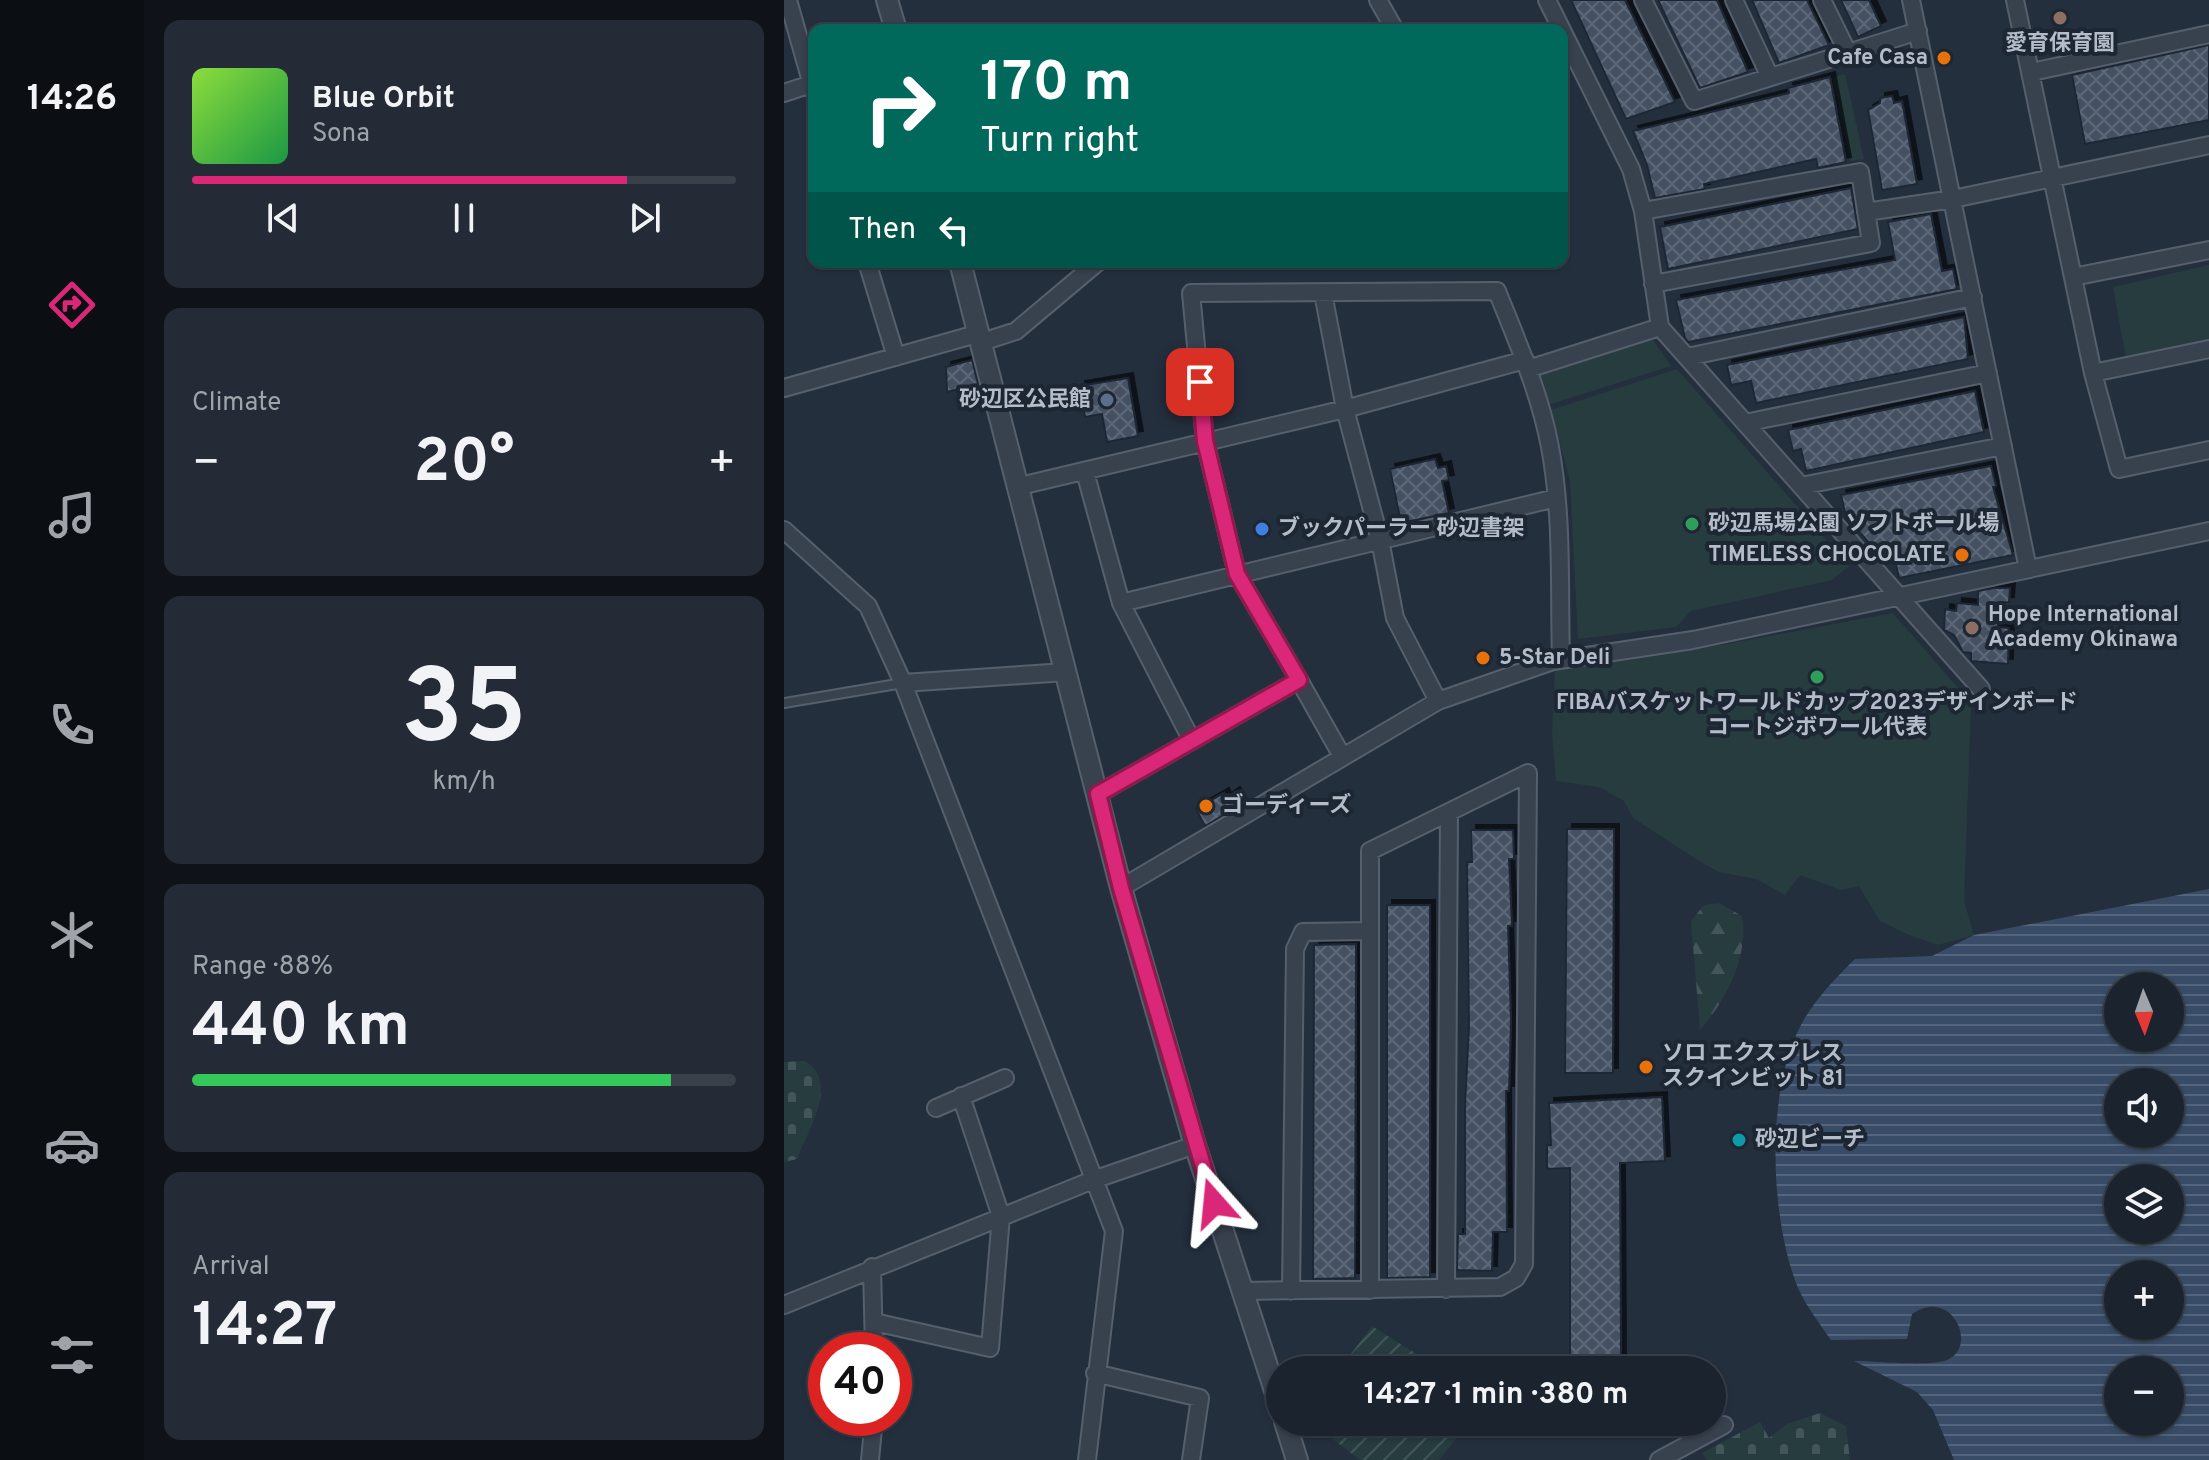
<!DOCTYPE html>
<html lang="en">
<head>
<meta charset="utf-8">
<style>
  :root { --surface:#1b232e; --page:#242b36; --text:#f1f3f6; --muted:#a0a4aa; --line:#39404a; --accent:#db2777 }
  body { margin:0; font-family:Overpass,"Noto Sans JP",sans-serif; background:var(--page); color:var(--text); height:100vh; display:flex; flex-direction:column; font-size:30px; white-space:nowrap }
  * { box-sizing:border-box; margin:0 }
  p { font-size:26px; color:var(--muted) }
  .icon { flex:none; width:44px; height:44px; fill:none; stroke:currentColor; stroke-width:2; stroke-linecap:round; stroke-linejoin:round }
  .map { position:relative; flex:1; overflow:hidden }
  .details { display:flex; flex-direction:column; gap:20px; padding:20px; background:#0f1319; width:640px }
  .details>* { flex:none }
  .guide { position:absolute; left:24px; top:24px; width:760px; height:244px; border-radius:16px; box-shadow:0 2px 6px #0004,0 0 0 2px var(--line); background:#00695c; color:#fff; overflow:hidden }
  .needle { width:52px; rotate:178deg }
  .controls { position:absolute; left:1320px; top:972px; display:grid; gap:16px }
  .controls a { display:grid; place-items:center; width:80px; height:80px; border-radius:50%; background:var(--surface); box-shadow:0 2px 6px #0004,0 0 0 2px var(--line); font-size:40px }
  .speed { position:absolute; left:24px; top:1332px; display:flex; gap:16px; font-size:40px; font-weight:700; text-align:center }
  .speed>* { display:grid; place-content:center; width:104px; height:104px; border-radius:50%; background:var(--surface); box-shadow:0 2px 6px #0004,0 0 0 2px var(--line); line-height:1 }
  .speed .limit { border:12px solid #d22; background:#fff; color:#111 }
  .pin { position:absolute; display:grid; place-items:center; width:68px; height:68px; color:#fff; margin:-34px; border-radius:16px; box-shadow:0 4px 12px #0006 }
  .me { position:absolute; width:88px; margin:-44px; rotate:342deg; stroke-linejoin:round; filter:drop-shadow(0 0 6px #0008) }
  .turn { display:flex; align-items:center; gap:28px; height:168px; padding:0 40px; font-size:36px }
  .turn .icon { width:104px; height:104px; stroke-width:2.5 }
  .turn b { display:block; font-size:56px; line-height:68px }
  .then { display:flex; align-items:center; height:76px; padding:0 40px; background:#0003; gap:16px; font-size:30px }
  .big { font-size:60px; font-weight:700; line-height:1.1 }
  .details .tile { flex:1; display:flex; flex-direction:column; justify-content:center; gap:12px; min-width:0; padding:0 28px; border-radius:16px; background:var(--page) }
  .details .dial { align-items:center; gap:0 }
  .dial b { font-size:104px; line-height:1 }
  .song { display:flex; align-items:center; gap:24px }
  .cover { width:96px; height:96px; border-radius:12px; background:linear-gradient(135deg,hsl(90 70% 55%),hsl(140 70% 35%)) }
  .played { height:8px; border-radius:4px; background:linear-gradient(90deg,var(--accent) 80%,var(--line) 80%) }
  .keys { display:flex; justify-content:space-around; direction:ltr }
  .heat { display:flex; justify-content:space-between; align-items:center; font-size:44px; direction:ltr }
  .charge { height:12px; border-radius:6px; background:linear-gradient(90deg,#34c759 88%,var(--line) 0) }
  .trip { position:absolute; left:482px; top:1356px; width:460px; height:80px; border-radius:40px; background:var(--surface); box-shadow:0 2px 6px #0004,0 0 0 2px var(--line); font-weight:700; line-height:80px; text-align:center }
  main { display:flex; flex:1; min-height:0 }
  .tabs { display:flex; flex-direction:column; width:144px; justify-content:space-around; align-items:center; background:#0b0e12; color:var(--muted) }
  .tabs .icon { width:56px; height:56px }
  .tabs .on { color:var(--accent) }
  .tabs b { font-size:36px; color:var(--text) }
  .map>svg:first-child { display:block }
</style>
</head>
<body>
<main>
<nav class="tabs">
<b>14:26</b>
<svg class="icon on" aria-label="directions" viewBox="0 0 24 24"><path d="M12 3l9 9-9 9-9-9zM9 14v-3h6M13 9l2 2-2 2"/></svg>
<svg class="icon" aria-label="music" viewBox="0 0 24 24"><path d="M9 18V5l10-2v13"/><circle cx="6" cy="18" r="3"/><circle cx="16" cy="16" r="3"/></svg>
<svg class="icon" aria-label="phone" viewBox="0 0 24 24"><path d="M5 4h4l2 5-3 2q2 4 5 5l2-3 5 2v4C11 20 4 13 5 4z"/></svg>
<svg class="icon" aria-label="climate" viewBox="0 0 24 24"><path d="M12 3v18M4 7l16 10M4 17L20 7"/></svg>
<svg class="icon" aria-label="car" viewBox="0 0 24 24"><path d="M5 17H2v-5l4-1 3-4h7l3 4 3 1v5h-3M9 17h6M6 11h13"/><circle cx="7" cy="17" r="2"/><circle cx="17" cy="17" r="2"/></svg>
<svg class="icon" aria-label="filters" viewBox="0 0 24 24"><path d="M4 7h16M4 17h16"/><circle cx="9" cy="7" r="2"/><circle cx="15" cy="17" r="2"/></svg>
</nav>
<section class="details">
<div class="tile">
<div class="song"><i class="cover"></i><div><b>Blue Orbit</b><p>Sona</p></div></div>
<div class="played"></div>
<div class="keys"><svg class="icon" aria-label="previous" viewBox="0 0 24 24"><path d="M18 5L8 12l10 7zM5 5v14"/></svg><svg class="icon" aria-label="pause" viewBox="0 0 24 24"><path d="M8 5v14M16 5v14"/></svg><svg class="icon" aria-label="next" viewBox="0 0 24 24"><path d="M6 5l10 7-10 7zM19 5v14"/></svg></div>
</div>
<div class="tile"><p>Climate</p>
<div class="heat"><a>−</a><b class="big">20°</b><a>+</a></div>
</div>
<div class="tile dial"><b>35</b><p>km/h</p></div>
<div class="tile"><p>Range · 88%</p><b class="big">440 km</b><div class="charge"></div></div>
<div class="tile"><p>Arrival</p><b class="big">14:27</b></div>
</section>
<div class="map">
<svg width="1425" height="1460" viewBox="0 0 1425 1460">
  <defs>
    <pattern id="forest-firs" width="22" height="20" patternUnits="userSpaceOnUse" patternTransform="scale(2)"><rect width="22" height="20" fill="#263c3f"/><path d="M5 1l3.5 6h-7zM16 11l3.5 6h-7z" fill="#435659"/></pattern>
    <pattern id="cemetery-stones" width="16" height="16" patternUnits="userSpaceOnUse" patternTransform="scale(2)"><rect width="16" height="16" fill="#263c3f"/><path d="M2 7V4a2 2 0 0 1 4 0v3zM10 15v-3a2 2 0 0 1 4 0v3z" fill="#435659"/></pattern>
    <pattern id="garden-furrows" width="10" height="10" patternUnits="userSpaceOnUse" patternTransform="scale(2)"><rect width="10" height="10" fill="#263c3f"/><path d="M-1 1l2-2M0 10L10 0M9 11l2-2" fill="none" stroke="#435659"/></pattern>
    <pattern id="water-rules" width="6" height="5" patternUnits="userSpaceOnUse" patternTransform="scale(2)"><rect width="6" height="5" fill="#394c67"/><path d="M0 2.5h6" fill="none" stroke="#53647b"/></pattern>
    <pattern id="building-cross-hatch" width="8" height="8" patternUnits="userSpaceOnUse" patternTransform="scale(2)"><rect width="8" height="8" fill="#455162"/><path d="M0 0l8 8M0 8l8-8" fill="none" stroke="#5d6877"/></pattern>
    <filter id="shadow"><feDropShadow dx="5" dy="-5" stdDeviation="0" flood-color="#0009"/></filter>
  </defs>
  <rect width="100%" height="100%" fill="#242f3e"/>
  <path fill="url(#forest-firs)" d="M935,903L958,916C965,957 942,1000 916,1030L907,921L920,905Z"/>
  <path fill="url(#cemetery-stones)" d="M21,1061C56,1082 24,1130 13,1159L0,1162V1062Z
    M1036,1413L1062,1426L1066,1460H923L918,1453L976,1422L985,1438L1003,1424Z"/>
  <path fill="#263c3f" d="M1061,74L1080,159L1067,161L1049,78Z
    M1425,265V340L1342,358L1329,287Z
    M867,337L887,366L764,405L755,371Z
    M893,369L1065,566L1048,580L907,611L892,627L794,639L786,481L767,410Z
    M1109,613L1187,703L1180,901L1190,935L1154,945L1125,935L1096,921L1075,886L1057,890L1016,875L1001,895L972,879L935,872L918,863L849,818L840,801L815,787L772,781L768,735L771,670L911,650Z"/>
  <path fill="url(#garden-furrows)" d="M588,1326L658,1370H555Z
    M527,1422H685L655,1460H576Z"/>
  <path fill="url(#water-rules)" fill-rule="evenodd" d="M1425,889V1460H1170L1149,1410L1133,1392L1070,1361C1091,1361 1146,1367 1163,1360C1195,1347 1168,1286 1128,1314L1123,1339L1047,1340C1036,1324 1022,1306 1014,1288C986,1219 981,1092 1017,1025C1031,999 1050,980 1071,959L1148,956L1190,935ZM1334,986H1386V1038H1334ZM1334,1082H1386V1134H1334ZM1334,1178H1386V1230H1334ZM1334,1274H1386V1326H1334ZM1386,1370V1422H1334V1370Z"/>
  <path fill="url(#building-cross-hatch)" stroke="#1f2835" stroke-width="2" filter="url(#shadow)" d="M787,0H841L891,102L842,119Z
    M874,0H933L964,72L916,88Z
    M968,0H1023L1045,45L995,63Z
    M1057,0H1085L1097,26L1074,37Z
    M1425,45V120L1301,144L1288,75Z
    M1046,77L1062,162L1034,168L1032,159L920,184L921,189L871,198L863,165L849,131L1005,93L1004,88Z
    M1108,96L1110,103L1118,101L1133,184L1098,190L1084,110L1096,103V98Z
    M1067,188L1074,229L884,269L876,227Z
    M1147,214L1158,271L1169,269L1173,289L935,336L904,342L901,338L892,300L1111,260L1104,222Z
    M1180,317L1184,359L972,403L967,381L947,385L943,365Z
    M188,360L194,384L163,392L162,367Z
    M344,378L354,436L323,442L318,414L301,417L296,386Z
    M1191,391L1200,432L1022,471L1017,449L1009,451L1004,430Z
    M651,459L654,468L662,466L665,480L658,481L665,513L617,523L606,469Z
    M1207,466L1212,486L1209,487L1229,555L1115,578L1108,546L1089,547L1062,517L1057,495Z
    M1210,588H1226L1225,602L1215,603L1214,627L1225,628L1224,664L1187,661V653L1179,652L1170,635L1160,630L1161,609L1172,611L1173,603L1194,605V591Z
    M451,792L458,804L421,826L412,809L440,793L442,798Z
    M783,829H830L829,1073H781Z
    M687,830H729L730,859H725L728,926H724L727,1021L725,1091H722L723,1232H709L708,1271L673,1270L674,1234H681V1105L685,1027L683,862H688Z
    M603,905H646V1277L603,1278Z
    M572,944L571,1278L529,1279L530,945Z
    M878,1097L881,1161L836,1163L837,1358L786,1360V1168L763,1169V1145H767L765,1103Z"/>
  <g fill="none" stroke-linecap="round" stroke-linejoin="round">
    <defs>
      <path id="service" d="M0,703L119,683"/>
      <path id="minor" d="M4,0L30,92
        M594,0L611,30
        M763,0L847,169L859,211L876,327L1197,689
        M859,0L910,101L1064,53
        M950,0L986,77
        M1038,0L1064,53L1134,31
        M1127,0L1244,569
        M1231,0L1309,373L1335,469L1425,450
        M1248,72L1425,34
        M0,93L30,83
        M859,211L1076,172L1087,243L869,284
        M1082,212L1169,199L1425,145
        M83,262L112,357
        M1289,277L1425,250
        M539,293L561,409L596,540L611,618L654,701
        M198,342L232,331L314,262
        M903,357L1189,297
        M744,369L876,327
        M1309,373L1425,349
        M0,388L196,333
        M961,423L1204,373
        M301,472L337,603L408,741
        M236,486L561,409L741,360
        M1017,486L1219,446
        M0,530L84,606L119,683L330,1231L303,1460
        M337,603L772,498
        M515,680L453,574L421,441L407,293L713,291C733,341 756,393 766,447C779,516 775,590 777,660
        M119,683L282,672
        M314,794L515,680L558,756
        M337,888L654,701L769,661L909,640L1425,531
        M152,1108L221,1078
        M88,1267L90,1350
        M662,1289L665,812
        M459,1291L716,1287L732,1278L740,1264L744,773L586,851V1290
        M507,1291L511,949L519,932L586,931
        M0,1305L309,1180L411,1145
        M90,1322L206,1348L217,1216L177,1096
        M311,1373L416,1398L407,1460
        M86,1460L90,1418
        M875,1460L940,1425"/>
      <path id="tertiary" d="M103,0L112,30
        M176,262L337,888L411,1145L496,1406
        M501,1422L513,1460"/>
    </defs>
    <use href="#service" stroke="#565f6c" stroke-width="12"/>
    <use href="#minor" stroke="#565f6c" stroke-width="20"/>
    <use href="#tertiary" stroke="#565f6c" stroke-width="24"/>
    <use href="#service" stroke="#38414e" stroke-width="8"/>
    <use href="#minor" stroke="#38414e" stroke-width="16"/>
    <use href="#tertiary" stroke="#38414e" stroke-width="20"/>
  </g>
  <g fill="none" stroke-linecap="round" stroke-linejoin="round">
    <defs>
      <path id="route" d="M416,382L421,441L453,574L515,680L314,794L337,888L430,1203"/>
    </defs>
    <use href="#route" stroke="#8e194d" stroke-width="20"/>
    <use href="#route" stroke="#db2777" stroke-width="14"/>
  </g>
  <g fill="#8d6e63" stroke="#1d2633" stroke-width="3">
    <circle cx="1276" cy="18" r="8"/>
    <circle cx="1188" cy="628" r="8"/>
  </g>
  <g fill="#e8710a" stroke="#1d2633" stroke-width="3">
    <circle cx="1160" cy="58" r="8"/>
    <circle cx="1178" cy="555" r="8"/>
    <circle cx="699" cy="658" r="8"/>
    <circle cx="422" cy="806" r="8"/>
    <circle cx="862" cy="1067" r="8"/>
  </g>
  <circle fill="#5c6f8a" stroke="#1d2633" stroke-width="3" cx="323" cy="400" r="8"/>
  <g fill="#2e9e5b" stroke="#1d2633" stroke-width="3">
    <circle cx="908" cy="524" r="8"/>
    <circle cx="1033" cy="677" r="8"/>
  </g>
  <circle fill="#3f7fe0" stroke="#1d2633" stroke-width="3" cx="478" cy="529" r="8"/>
  <circle fill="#0f9aa8" stroke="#1d2633" stroke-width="3" cx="955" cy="1140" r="8"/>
  <g text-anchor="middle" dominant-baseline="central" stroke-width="8" stroke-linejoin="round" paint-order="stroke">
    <g font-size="22" font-weight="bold" fill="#b4bcc9" stroke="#1d2633" text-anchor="start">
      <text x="1276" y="44" text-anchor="middle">愛育保育園</text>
      <text x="1144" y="58" text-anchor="end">Cafe Casa</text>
      <text x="307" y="400" text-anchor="end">砂辺区公民館</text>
      <text x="924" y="524">砂辺馬場公園 ソフトボール場</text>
      <text x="494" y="529">ブックパーラー 砂辺書架</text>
      <text x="1162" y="555" text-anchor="end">TIMELESS CHOCOLATE</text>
      <text x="1204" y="615">Hope International<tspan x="1204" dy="25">Academy Okinawa</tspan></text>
      <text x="715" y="658">5-Star Deli</text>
      <text x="1033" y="703" text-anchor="middle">FIBAバスケットワールドカップ2023デザインボード<tspan x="1033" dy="25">コートジボワール代表</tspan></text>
      <text x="438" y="806">ゴーディーズ</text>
      <text x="878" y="1054">ソロ エクスプレス<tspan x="878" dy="25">スクインビット 81</tspan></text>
      <text x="971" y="1140">砂辺ビーチ</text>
    </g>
  </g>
</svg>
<div class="controls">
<a><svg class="needle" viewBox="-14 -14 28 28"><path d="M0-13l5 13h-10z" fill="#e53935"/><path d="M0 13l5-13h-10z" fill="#a0a4aa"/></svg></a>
<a><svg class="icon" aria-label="sound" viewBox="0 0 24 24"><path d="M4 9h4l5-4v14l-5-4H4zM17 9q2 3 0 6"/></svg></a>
<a><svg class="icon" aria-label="layers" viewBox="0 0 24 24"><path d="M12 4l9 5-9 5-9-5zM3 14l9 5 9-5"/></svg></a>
<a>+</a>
<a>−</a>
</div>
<div class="speed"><div class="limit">40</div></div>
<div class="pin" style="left:416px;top:382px;background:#d93025"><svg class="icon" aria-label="arrive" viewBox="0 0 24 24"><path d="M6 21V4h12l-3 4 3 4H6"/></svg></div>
<svg class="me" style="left:430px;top:1203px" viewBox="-20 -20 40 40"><path d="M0-17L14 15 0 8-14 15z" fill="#db2777" stroke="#fff" stroke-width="4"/></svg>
<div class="trip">14:27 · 1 min · 380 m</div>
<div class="guide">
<div class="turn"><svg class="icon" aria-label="right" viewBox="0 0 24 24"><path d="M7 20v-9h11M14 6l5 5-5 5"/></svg><div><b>170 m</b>Turn right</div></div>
<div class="then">Then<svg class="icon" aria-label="left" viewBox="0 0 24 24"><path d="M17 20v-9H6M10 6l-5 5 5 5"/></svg></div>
</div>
</div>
</main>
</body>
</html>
